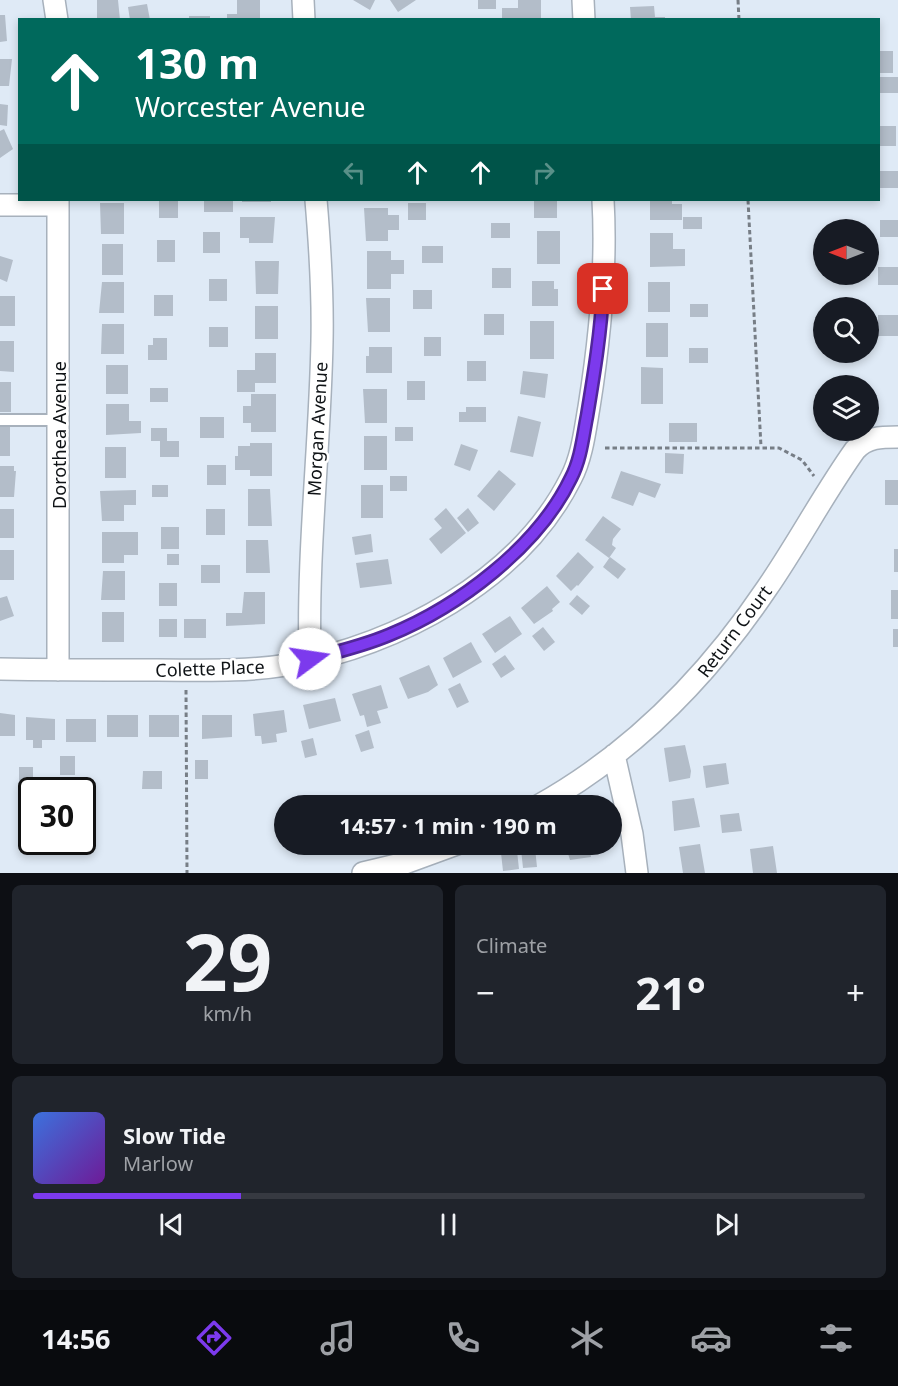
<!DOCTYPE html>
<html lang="en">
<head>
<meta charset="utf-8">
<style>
  :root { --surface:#171b24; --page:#20242c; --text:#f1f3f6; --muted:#9ea1a6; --line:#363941; --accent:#7c3aed }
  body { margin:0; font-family:"Noto Sans",sans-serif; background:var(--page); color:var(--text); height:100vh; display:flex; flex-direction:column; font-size:22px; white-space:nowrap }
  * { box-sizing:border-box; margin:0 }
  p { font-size:20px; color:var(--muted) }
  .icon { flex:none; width:33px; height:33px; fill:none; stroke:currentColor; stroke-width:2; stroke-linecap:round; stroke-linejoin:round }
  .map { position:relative; height:873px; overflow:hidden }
  .side { display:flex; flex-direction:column; gap:12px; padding:12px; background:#0d0f14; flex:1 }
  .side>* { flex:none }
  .banner { position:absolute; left:18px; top:18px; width:862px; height:183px; border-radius:0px; box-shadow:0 3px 9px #0003; background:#00695c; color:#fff; overflow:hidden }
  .needle { width:39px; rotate:270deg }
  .buttons { position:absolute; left:813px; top:219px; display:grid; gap:12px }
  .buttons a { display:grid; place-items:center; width:66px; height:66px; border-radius:50%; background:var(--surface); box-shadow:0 3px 9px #0003; font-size:30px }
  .speed { position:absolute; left:18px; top:777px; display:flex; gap:12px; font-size:30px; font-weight:700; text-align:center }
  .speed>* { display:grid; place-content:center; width:78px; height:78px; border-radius:50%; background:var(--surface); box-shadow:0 3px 9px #0003; line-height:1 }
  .speed .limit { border:3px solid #111; border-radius:9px; background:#fff; color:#111 }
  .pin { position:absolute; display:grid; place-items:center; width:51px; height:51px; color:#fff; margin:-26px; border-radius:12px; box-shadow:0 3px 9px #0006 }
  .me { position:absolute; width:66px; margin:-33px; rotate:76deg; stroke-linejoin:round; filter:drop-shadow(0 0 4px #0008) }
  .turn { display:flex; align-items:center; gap:21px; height:126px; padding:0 18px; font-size:27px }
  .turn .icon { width:78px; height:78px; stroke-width:2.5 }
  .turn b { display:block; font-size:42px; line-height:51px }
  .lanes { display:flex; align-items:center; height:57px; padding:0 18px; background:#0003; justify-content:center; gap:30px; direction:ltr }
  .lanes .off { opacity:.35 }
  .big { font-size:45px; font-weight:700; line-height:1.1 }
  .side .card { flex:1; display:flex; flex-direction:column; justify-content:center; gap:9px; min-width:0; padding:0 21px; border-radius:9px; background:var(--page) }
  .side .dial { align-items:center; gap:0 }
  .dial b { font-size:78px; line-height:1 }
  .song { display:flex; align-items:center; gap:18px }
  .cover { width:72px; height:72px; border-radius:9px; background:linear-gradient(135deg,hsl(220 70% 55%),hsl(280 70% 35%)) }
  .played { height:6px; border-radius:3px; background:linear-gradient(90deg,var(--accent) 25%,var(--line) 25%) }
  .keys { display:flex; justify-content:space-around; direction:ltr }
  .heat { display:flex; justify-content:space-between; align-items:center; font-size:33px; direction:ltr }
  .side .tiles { flex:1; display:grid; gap:12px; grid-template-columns:1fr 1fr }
  .card:last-child { grid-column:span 2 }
  .trip { position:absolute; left:274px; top:795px; width:348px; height:60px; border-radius:30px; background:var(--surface); box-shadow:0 3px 9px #0003; font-weight:700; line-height:60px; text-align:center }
  .dock { display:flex; height:96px; justify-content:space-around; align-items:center; background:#090b0e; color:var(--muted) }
  .dock .icon { width:42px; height:42px }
  .dock .current { color:var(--accent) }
  .dock b { font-size:27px; color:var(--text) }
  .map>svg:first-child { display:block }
</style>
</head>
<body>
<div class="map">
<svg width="898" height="873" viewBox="0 0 898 873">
  <rect width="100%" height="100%" fill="#dfeaf6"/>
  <path fill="#b3bdc9" d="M97,0H118L120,20H97Z
    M237,0H260V20H227V14H237Z
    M353,0H375L370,10Z
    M390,0H416L398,12Z
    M478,0H496V9H478Z
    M518,0H541V20H502V8H518Z
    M147,4L150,20H130L128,7Z
    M654,6L655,17H665V20H631L630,7Z
    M0,15H5L7,41L0,42Z
    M189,16H210V20H189Z
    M879,51H893V73H879Z
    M0,59H12L9,86H0Z
    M879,77H898V93H879Z
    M0,104L8,105L7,126L0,125Z
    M879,126H896V146H879Z
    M4,129L13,149L0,158V131Z
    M879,171H898V188H879Z
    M159,200H178V218H159Z
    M204,200H233V212H204Z
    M242,200H271V202H242Z
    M534,200H557V218H534Z
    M650,200H672V204H682V220H650Z
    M100,203H124V234H101Z
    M408,203H426V220H408Z
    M364,208H388V215H399V230H388V241H366Z
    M240,217H275L273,243H249V238H240Z
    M683,217H702V229H683Z
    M880,220H898V237H880Z
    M491,223H510V238H491Z
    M537,231H560V264H537Z
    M203,232H220V253H203Z
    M650,233H673V249H685V266L650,267Z
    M157,240H175V262H157Z
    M102,244H123V275H102Z
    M422,246H443V263H422Z
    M367,251H391V260H404V274H391V289H367Z
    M0,256L13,260L7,282L0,279Z
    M255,261H279L278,294H256Z
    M878,267H898V285H878Z
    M492,268H511V288H492Z
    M209,279H227V301H209Z
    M532,281H554V289H558V306H532Z
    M102,282H124V313H99Z
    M648,282H670V312H648Z
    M413,290H432V309H413Z
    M154,295H173V316H154Z
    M0,296H15V326H0Z
    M366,298H390V332H368Z
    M690,304H708V317H690Z
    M255,306H278V339H255Z
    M484,314H504V335H484Z
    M878,315H898V336H878Z
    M530,321H554V359H530Z
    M646,323H668V357H646Z
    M102,324H124V354H101Z
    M209,327H228V347H209Z
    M424,337H441V356H424Z
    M153,338H167V360H148V345H153Z
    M0,341H14V372L0,371Z
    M369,347H392V373H366V356H369Z
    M689,348H708V363H689Z
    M255,353H276V383H255V392H237V370H255Z
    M467,361H486V381H467Z
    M106,365H128V394H106Z
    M641,367L663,368V404H641Z
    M523,371L548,374L545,398L520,394Z
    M407,381H425V400H407Z
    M0,382H11V412H0Z
    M150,388H168V402H150Z
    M363,389H387V423H365Z
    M251,394H276V432H251V423H243V406H251Z
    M106,404H129V421H141V433L106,435Z
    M466,407H486V422H459V412H466Z
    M518,416L541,422L533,457L510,452Z
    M200,417H224V438H200Z
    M669,423H697V442H669Z
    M0,425H10V456H0Z
    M395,427H413V441H395Z
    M151,428H167V441H179V457H160V441H151Z
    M364,436H387V470H364Z
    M250,443H272V476H250V470H235V456H238V446H250Z
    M461,444L478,450L470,471L454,465Z
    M105,447H126V478H105Z
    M665,453L684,454L683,474L665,473Z
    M207,465H226V485H207Z
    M0,466H14V471H16L14,497H0Z
    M499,470L516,484L494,511L477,496Z
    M621,471L661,484L655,498L639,492L633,506L611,498Z
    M390,476H407V491H390Z
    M885,480H898V505H885Z
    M152,485H168V497H152Z
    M361,485H383V518H361Z
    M248,489H270L272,526H248Z
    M136,490V505H124V521H102L100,491Z
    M446,508L466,533L441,554L429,539L442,528L434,519Z
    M468,508L479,523L468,532L457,518Z
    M0,509H14V538H0Z
    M206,509H225V535H206Z
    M603,516L621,529L613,539L612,545L616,548L609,558L585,540Z
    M161,527H179V549H161Z
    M102,532H138V555H124V563H102Z
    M371,534L373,552L355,555L352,537Z
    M246,540H268L270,573H246Z
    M894,549H898V572H894Z
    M0,550H14V580H0Z
    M578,552L594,567L578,586L577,585L571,591L556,576Z
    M167,554H179V565H167Z
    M610,557L626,569L618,579L603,567Z
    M388,559L392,584L360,588L356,563Z
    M201,565H220V583H201Z
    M103,571H125V600H101Z
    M159,583H177V606H159Z
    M547,586L560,602L552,609L553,611L534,624L521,608Z
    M891,590H898V619H891Z
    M244,592H265V624L226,626V613H242Z
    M577,595L590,606L582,615L569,604Z
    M7,596L14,616L0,621V598Z
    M102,612H124V642H102Z
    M510,616L522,634L495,653L482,634Z
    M159,619H177V637H159Z
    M184,619H206V638H184Z
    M543,627L555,642L544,651L532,636Z
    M893,629H898V647H893Z
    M471,642L482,662L453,678L443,658Z
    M505,655L515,669L501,678L492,664Z
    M429,665L438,685L428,692L408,699L399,678Z
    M460,683L469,702L457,708L448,689Z
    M381,685L388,708L377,711L381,723L367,727L364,715L360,716L352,694Z
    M335,698L341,721L309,729L303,705Z
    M284,710L287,732L276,734L277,742L262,744L261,736H255L253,714Z
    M0,713L15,715V736H0Z
    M107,715H138V737H107Z
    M149,715H179V737H149Z
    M202,715H232V737L202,739Z
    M26,717L55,719V740H42V748H33V740H26Z
    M66,719H96V742H66Z
    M369,730L374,748L361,752L355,735Z
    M313,738L317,755L305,758L301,741Z
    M685,745L691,771L690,778L669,782L664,748Z
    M60,756H75V775H60Z
    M195,760H208V779H195Z
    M726,763L729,784L706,788L703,766Z
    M19,767H33V785H19Z
    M143,771H162V789H142Z
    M694,798L700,827L674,831L672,801Z
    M739,813L742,831L722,833L720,815Z
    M565,844H589L591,857L570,860Z
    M700,844L705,873H683L679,847Z
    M773,846L777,873H753L750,849Z
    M535,848L537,867L523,868L521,849Z
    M517,851L519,869L503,871L501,853Z"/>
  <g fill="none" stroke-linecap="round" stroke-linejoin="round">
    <defs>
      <path id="service" d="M0,420H59"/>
      <path id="minor" d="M54,0L57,20
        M303,0L304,20
        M583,0L584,20
        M58,200V670
        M0,205H58
        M310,659C307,552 320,447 322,341C323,293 320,247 316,200
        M0,669C52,670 105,670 157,670C200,670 244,672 287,665C396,645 519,582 571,478C582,457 585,430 589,407C600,338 607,269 603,200
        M614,755L632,834L637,873
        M538,806C633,753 707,677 767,588C798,543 823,495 855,450C867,437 881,437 898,437
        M363,873L405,863L457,844"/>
    </defs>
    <use href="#service" stroke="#a7b1bc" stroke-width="14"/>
    <use href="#minor" stroke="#a7b1bc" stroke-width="24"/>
    <path stroke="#777e86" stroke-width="3" stroke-dasharray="4.5 3" stroke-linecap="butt" d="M738,0L739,20
      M748,200L761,447
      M605,448H779L802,460L814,476
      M186,690L187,873"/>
    <use href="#service" stroke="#fff" stroke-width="10"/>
    <use href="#minor" stroke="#fff" stroke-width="21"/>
  </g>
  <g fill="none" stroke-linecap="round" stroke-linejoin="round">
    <defs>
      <path id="route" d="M310,659C337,652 363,646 389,635C458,607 538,547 571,478C581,459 583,436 587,416C594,374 601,332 603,289"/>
    </defs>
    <use href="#route" stroke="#51269a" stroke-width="15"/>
    <use href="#route" stroke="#7c3aed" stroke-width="10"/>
  </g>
  <g text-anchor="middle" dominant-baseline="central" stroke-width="5" stroke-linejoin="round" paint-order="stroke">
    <g font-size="18" fill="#0f1316" stroke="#fff">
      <text transform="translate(317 429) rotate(-87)">Morgan Avenue</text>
      <text transform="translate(59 435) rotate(-90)">Dorothea Avenue</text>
      <text transform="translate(734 631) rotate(-53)">Return Court</text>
      <text transform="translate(210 668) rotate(-2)">Colette Place</text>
    </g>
  </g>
</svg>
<div class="buttons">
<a><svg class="needle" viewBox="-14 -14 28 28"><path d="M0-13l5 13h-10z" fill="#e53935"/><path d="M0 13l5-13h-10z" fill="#9ea1a6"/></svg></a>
<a><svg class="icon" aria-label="search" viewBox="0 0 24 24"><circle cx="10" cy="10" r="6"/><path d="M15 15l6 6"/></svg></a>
<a><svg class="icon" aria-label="layers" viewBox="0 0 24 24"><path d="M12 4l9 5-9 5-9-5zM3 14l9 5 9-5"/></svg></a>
</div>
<div class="speed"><div class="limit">30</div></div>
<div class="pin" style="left:603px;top:289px;background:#d93025"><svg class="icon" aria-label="arrive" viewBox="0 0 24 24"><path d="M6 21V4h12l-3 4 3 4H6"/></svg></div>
<svg class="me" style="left:310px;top:659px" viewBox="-20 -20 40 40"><circle r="19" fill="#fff"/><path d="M0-13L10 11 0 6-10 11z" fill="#7c3aed"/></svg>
<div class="trip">14:57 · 1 min · 190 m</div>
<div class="banner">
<div class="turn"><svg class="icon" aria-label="ahead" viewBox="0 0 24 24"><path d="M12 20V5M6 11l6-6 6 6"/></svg><div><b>130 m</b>Worcester Avenue</div></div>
<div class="lanes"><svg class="icon off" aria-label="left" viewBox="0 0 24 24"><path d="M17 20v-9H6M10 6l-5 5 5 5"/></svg><svg class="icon" aria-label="ahead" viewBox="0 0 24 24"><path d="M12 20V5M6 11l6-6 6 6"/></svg><svg class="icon" aria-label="ahead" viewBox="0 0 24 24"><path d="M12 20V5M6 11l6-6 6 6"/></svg><svg class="icon off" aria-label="right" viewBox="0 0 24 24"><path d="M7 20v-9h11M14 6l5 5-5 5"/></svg></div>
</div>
</div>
<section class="side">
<div class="tiles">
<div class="card dial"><b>29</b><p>km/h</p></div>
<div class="card"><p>Climate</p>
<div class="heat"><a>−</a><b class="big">21°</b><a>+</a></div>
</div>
<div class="card">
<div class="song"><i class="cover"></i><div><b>Slow Tide</b><p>Marlow</p></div></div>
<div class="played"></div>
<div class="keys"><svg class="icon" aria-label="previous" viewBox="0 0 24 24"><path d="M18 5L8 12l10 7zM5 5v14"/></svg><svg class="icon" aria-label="pause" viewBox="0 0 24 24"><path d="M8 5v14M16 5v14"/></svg><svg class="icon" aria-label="next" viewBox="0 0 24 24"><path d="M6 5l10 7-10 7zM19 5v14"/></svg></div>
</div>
</div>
</section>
<nav class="dock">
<b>14:56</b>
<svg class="icon current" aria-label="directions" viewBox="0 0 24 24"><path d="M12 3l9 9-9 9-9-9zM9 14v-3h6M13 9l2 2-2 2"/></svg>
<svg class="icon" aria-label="music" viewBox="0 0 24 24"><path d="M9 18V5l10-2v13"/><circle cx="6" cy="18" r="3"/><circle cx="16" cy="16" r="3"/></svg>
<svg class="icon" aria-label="phone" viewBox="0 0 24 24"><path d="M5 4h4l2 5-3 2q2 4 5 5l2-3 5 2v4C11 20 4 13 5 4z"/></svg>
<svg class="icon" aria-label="climate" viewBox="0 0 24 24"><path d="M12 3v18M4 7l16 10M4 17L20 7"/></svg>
<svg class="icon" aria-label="car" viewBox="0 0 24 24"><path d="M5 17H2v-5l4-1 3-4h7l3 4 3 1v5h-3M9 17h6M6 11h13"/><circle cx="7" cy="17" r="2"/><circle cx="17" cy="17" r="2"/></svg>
<svg class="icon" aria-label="filters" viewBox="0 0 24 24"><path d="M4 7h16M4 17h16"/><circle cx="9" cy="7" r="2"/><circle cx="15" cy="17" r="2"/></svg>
</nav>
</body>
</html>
